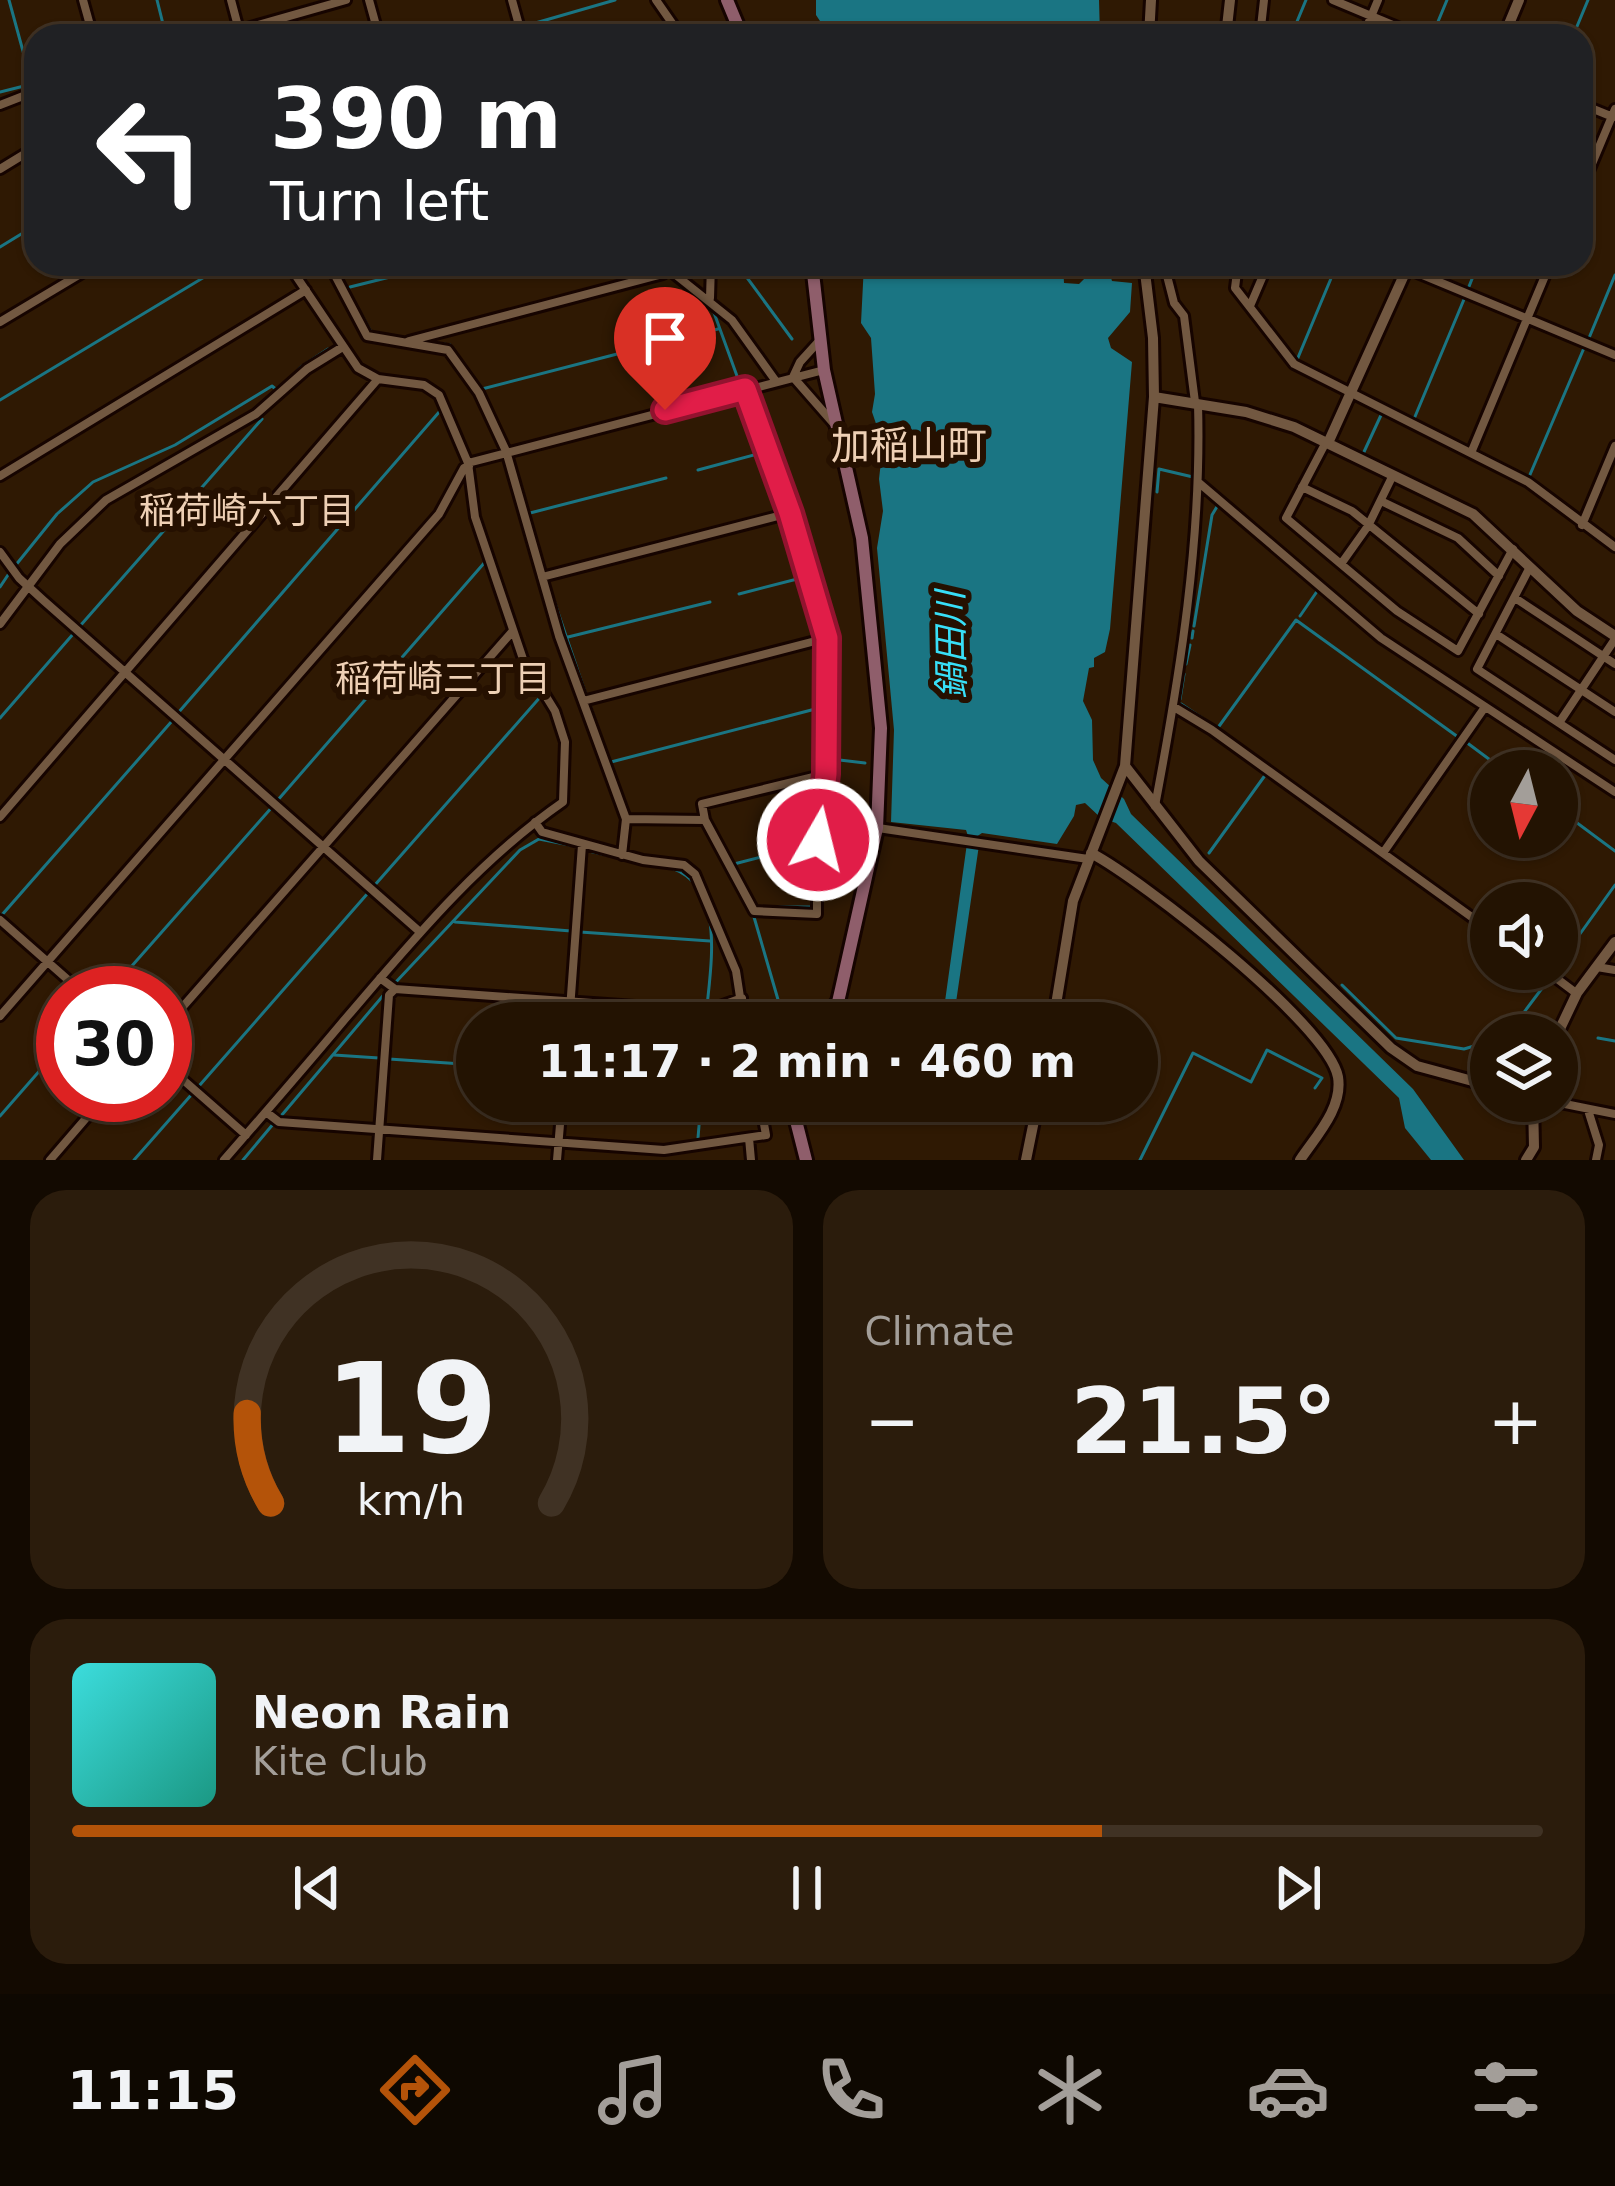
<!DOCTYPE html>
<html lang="en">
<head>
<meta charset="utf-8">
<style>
  :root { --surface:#231302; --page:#2b1c0c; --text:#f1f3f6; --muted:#a39e99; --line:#403224; --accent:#b45309 }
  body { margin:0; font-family:"DejaVu Sans","Noto Sans JP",sans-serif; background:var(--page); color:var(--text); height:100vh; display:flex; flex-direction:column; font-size:45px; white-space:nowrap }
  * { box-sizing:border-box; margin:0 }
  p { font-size:39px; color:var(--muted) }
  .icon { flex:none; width:66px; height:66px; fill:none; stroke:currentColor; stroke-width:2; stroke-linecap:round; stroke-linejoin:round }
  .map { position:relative; height:1160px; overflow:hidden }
  .details { display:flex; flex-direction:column; gap:30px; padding:30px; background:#130a01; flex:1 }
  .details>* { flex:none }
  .guide { position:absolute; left:24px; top:24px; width:1569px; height:252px; border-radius:36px; box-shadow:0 3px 9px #0004,0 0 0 3px var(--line); background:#202124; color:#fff; overflow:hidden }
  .needle { width:78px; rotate:187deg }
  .fabs { position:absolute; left:1470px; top:750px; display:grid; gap:24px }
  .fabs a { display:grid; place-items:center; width:108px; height:108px; border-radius:50%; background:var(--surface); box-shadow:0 3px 9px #0004,0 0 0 3px var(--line); font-size:60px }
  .speed { position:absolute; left:36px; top:966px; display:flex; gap:24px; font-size:60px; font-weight:700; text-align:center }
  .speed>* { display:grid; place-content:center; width:156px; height:156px; border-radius:50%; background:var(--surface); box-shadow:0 3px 9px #0004,0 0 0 3px var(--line); line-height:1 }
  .speed .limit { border:18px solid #d22; background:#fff; color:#111 }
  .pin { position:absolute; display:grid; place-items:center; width:102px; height:102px; color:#fff; margin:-123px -51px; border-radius:50% 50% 50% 0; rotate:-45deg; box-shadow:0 0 12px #0007 }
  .pin .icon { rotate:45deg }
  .me { position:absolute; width:132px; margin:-66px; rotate:8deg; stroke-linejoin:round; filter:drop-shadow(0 0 9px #0008) }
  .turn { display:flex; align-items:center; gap:42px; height:252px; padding:0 48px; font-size:54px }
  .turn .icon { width:156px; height:156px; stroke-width:2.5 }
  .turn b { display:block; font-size:84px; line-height:102px }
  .big { font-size:90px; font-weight:600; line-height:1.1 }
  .details .card { flex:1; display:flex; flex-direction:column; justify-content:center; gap:18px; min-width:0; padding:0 42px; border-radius:36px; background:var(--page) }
  .details .dial { align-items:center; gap:0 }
  .dial svg { height:312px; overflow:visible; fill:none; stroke:var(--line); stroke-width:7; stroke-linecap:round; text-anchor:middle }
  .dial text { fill:var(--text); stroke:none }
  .song { display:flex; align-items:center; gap:36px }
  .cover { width:144px; height:144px; border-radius:18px; background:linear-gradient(135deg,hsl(180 70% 55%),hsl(170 70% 35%)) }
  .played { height:12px; border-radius:6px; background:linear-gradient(90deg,var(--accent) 70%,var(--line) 70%) }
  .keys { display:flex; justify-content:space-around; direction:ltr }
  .heat { display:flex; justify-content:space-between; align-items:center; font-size:66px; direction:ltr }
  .details .tiles { flex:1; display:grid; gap:30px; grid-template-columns:1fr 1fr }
  .card:last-child { grid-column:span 2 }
  .trip { position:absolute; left:456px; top:1002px; width:702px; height:120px; border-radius:60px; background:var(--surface); box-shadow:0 3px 9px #0004,0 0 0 3px var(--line); font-weight:600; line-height:120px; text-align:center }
  .menu { display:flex; height:192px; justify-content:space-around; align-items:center; background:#0e0801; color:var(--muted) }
  .menu .icon { width:84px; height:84px }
  .menu .selected { color:var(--accent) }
  .menu b { font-size:54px; color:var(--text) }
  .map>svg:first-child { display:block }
</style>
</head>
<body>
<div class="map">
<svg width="1615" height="1160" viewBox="0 0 1615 1160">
  <rect width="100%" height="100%" fill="#2f1903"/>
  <path fill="#1a7583" d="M816,0H1099L1100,36H816L820,21L816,15Z
    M864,264H1063L1064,283L1079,284L1090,273V264H1107L1112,281L1132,283L1130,312L1108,338L1111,348L1132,362L1110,629L1105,652L1094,658V667L1089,668L1083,701L1092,720L1093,760L1101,778L1124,799L1131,814L1413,1089L1464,1160H1431L1405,1128L1399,1098L1116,823L1101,818L1085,803L1076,805L1074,816L1057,844L982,833L976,837L975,844L979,845L953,1023H942L968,836L966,830L891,822L894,730L877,548L883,511L879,479L883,444L872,412L875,394L871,338L861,323Z"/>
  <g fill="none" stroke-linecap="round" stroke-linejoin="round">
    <path stroke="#1a7583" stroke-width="3" d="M9,0L32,84
      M157,0L166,36
      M245,24L328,0
      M525,26L615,0
      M202,36L232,27
      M487,36L515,28
      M1291,36L1306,0
      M1432,36L1447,0
      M1573,36L1588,0
      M0,92L36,83
      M0,247L36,225
      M333,264L371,332L404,338
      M653,264L660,270
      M737,264L792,339
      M670,276L683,285
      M350,287L442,264
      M1468,289L1478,264
      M713,310L741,387
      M1589,338L1615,275
      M422,341L450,345L482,389L506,442
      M656,345L718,329
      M1297,360L1337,264
      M288,380L301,367L328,349
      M482,389L621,353
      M0,400L226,264
      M442,414L464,465
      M1414,419L1465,297
      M1363,454L1382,413
      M512,458L517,473
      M698,470L765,452
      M1529,477L1584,348
      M520,482L545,571
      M1157,492L1159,469L1193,477
      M468,493L471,519L508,629
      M530,513L666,478
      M3,549L15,566
      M15,566L57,514L93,482L175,445L272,386L278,391
      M802,567L822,635
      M547,580L586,695
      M0,587L10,572
      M739,594L805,577
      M1300,616L1318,590
      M80,626L262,419
      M1194,626L1212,515L1218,505
      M511,637L526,672
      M564,638L710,602
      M1192,638L1193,631
      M1186,664L1190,645
      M823,670V644
      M1180,699L1184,674
      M589,703L628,813
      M1181,704L1208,722
      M178,713L440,411
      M0,718L74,633
      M1466,742L1505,771
      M831,759L865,763
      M611,762L823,707
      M277,801L485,562
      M1557,808L1615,851
      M813,841V874
      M1381,847L1217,729L1296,620L1458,737
      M589,851L629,860
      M1389,852L1490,924
      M1209,853L1266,774
      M734,864L812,844
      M662,866C725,876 712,958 707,1006
      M374,886L542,695
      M757,907H814
      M1,916L172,721
      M754,917L779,1003
      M455,922L571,931
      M580,932L710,941
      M1557,966L1615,885
      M1554,970L1555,969
      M395,983L520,850L539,839L570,845
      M1342,985L1396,1038L1464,1049L1491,1041
      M108,993L273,806
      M706,1023V1016
      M1507,1035L1549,979
      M1598,1038L1615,1041
      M334,1055L379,1058
      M389,1059L477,1065
      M199,1086L368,893
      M700,1115L756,1108
      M0,1116L63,1044
      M281,1116L387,991
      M698,1138L701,1101
      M134,1160L192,1094
      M243,1160L274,1123
      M1140,1160L1193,1053L1251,1082L1267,1050L1322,1078L1315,1088"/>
    <defs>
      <path id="minor" d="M83,0L93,36
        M231,0L239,30
        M369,0L379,36
        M512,0L522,36
        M656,0L681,36
        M1333,0L1419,36
        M219,36L346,0
        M1260,36L1264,0
        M1363,36L1378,0
        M1581,104L1613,117
        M0,105L36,91
        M0,169L36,147
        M1581,190L1615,109
        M329,264L367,336L448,350L479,393L506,451L559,636L626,819L622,855
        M662,264L732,320L775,380
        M1164,264L1174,303L1184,316L1195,402
        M1238,264L1235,288L1294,364L1528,482L1615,547
        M1396,264L1615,355
        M710,298L711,264
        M1250,306L1268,264
        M0,322L97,264
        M820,340L800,362L793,377L835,425
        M409,341L663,274L667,268
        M1326,442L1286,518L1397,611L1458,651L1513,549
        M1471,453L1550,264
        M468,463L824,370
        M0,476L306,290
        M1198,482L1381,638L1615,792
        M1302,487L1352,511L1479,614
        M1381,501L1458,538L1499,576
        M1582,525L1615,446
        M0,552L19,578L43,600L420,932
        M1341,564L1368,526L1393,475
        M1530,567L1477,669L1615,760
        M542,577L790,513
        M1515,598L1615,664
        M0,624L60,544L106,500L256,414L307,369L341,348
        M1496,634L1615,712
        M583,701L827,638
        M1174,707L1212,730L1491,931
        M1559,723L1615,639
        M1155,806C1180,674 1202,539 1198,404
        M0,817L378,379
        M626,819L705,820L702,804L826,774
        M705,820L754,911L817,914V840L826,774L827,638L790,513L745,389
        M535,822L542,832L643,860L684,865L695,874L736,971L744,1023
        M878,828L1088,859
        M1383,853L1485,707
        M0,920L83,993
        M1597,967L1615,970
        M1544,969L1576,993
        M380,978L395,989L706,1011L742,998
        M0,1016L439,514L464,468L469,466
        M569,1023L582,845
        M165,1027L512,632
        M165,1064L246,1135
        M1550,1101L1615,1114
        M1588,1110L1599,1145L1596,1160
        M266,1112L279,1122L664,1150L766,1135L760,1102L772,1101
        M749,1138L751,1160
        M50,1160L106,1095
        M224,1160C265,1113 306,1066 346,1018C413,940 478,861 563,802L565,742L555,711L523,659L475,517L468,463L439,395L424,385L378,379L358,368L288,264
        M377,1160L389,995L395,989
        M557,1160L562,1101"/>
      <path id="tertiary" d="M1149,36L1151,0
        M1226,36L1230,0
        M1504,36L1519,0
        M1154,397L1246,412L1294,427L1473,514L1577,611L1615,636
        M1328,443L1409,264
        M1125,766L1199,861L1391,1048L1417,1066L1491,1086
        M1091,853C1142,880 1328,1024 1338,1077C1343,1108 1316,1136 1300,1160
        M1053,1023L1073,901L1125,766L1154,397L1153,338L1144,264
        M1557,1035L1577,993L1615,942
        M1026,1160L1038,1101
        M1526,1160L1534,1147L1533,1101"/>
      <path id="secondary" d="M727,0L742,36
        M812,264L824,370L862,538L881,728L877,828L841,989L838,1002L819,1023
        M791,1101L806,1160"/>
    </defs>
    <use href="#minor" stroke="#160400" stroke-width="14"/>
    <use href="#tertiary" stroke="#160400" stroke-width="16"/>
    <use href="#secondary" stroke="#160400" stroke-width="18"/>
    <use href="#minor" stroke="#725841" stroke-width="8"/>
    <use href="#tertiary" stroke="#725841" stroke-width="10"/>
    <use href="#secondary" stroke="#8f5e6b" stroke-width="12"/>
  </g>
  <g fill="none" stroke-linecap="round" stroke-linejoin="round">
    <defs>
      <path id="route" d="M665,410L745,389L790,513L827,638L826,774L818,840"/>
    </defs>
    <use href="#route" stroke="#92132f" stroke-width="30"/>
    <use href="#route" stroke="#e11d48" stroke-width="21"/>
  </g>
  <g text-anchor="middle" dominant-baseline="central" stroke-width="12" stroke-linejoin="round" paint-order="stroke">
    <g font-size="36" fill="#eed0b5" stroke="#251000">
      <text x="247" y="510">稲荷崎六丁目</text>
      <text x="443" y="678">稲荷崎三丁目</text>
    </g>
    <g font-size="36" font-style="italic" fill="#38dff7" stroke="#251000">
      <text transform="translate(951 645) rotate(-91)">鍋田川</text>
    </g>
    <g font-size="39" fill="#eed0b5" stroke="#251000">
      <text x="909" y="445">加稲山町</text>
    </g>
  </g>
</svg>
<div class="fabs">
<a><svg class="needle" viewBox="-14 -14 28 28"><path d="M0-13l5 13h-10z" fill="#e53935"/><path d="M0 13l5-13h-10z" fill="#a39e99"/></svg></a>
<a><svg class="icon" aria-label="sound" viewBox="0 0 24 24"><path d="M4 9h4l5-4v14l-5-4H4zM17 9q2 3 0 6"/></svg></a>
<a><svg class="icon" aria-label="layers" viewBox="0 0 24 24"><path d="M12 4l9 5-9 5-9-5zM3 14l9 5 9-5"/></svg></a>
</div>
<div class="speed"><div class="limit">30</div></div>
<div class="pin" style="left:665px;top:410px;background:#d93025"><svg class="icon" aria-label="arrive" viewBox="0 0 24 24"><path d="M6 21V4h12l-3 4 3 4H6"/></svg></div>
<svg class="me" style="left:818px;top:840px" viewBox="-20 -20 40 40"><circle r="17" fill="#e11d48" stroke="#fff" stroke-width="3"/><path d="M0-11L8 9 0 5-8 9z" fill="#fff"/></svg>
<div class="trip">11:17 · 2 min · 460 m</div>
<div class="guide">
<div class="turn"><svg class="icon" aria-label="left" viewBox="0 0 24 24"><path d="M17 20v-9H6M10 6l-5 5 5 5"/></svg><div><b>390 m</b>Turn left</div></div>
</div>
</div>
<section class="details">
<div class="tiles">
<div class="card dial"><svg viewBox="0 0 100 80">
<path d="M14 69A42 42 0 1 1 86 69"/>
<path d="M14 69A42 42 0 0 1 8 46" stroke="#b45309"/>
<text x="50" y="56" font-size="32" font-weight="700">19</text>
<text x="50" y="72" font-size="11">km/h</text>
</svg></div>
<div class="card"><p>Climate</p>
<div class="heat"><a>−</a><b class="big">21.5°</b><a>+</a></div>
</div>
<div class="card">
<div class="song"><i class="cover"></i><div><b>Neon Rain</b><p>Kite Club</p></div></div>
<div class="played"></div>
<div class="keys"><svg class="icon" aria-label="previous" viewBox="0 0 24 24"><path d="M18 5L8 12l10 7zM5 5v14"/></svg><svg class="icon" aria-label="pause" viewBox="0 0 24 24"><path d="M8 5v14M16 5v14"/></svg><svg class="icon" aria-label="next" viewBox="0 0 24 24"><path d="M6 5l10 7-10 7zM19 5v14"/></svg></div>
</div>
</div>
</section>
<nav class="menu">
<b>11:15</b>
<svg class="icon selected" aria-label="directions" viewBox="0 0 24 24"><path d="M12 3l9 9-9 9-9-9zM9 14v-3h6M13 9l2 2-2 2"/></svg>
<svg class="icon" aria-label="music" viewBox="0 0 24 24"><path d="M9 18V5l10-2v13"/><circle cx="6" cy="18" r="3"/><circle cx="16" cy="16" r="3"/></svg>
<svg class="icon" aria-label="phone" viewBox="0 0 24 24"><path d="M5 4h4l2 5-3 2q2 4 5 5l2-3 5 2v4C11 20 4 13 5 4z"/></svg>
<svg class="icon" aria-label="climate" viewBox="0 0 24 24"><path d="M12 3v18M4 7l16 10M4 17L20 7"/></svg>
<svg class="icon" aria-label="car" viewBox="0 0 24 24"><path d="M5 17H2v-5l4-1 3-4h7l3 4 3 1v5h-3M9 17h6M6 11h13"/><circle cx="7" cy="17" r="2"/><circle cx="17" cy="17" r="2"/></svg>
<svg class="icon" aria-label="filters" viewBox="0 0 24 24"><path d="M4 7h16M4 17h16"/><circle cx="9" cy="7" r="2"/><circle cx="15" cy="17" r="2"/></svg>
</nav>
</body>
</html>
